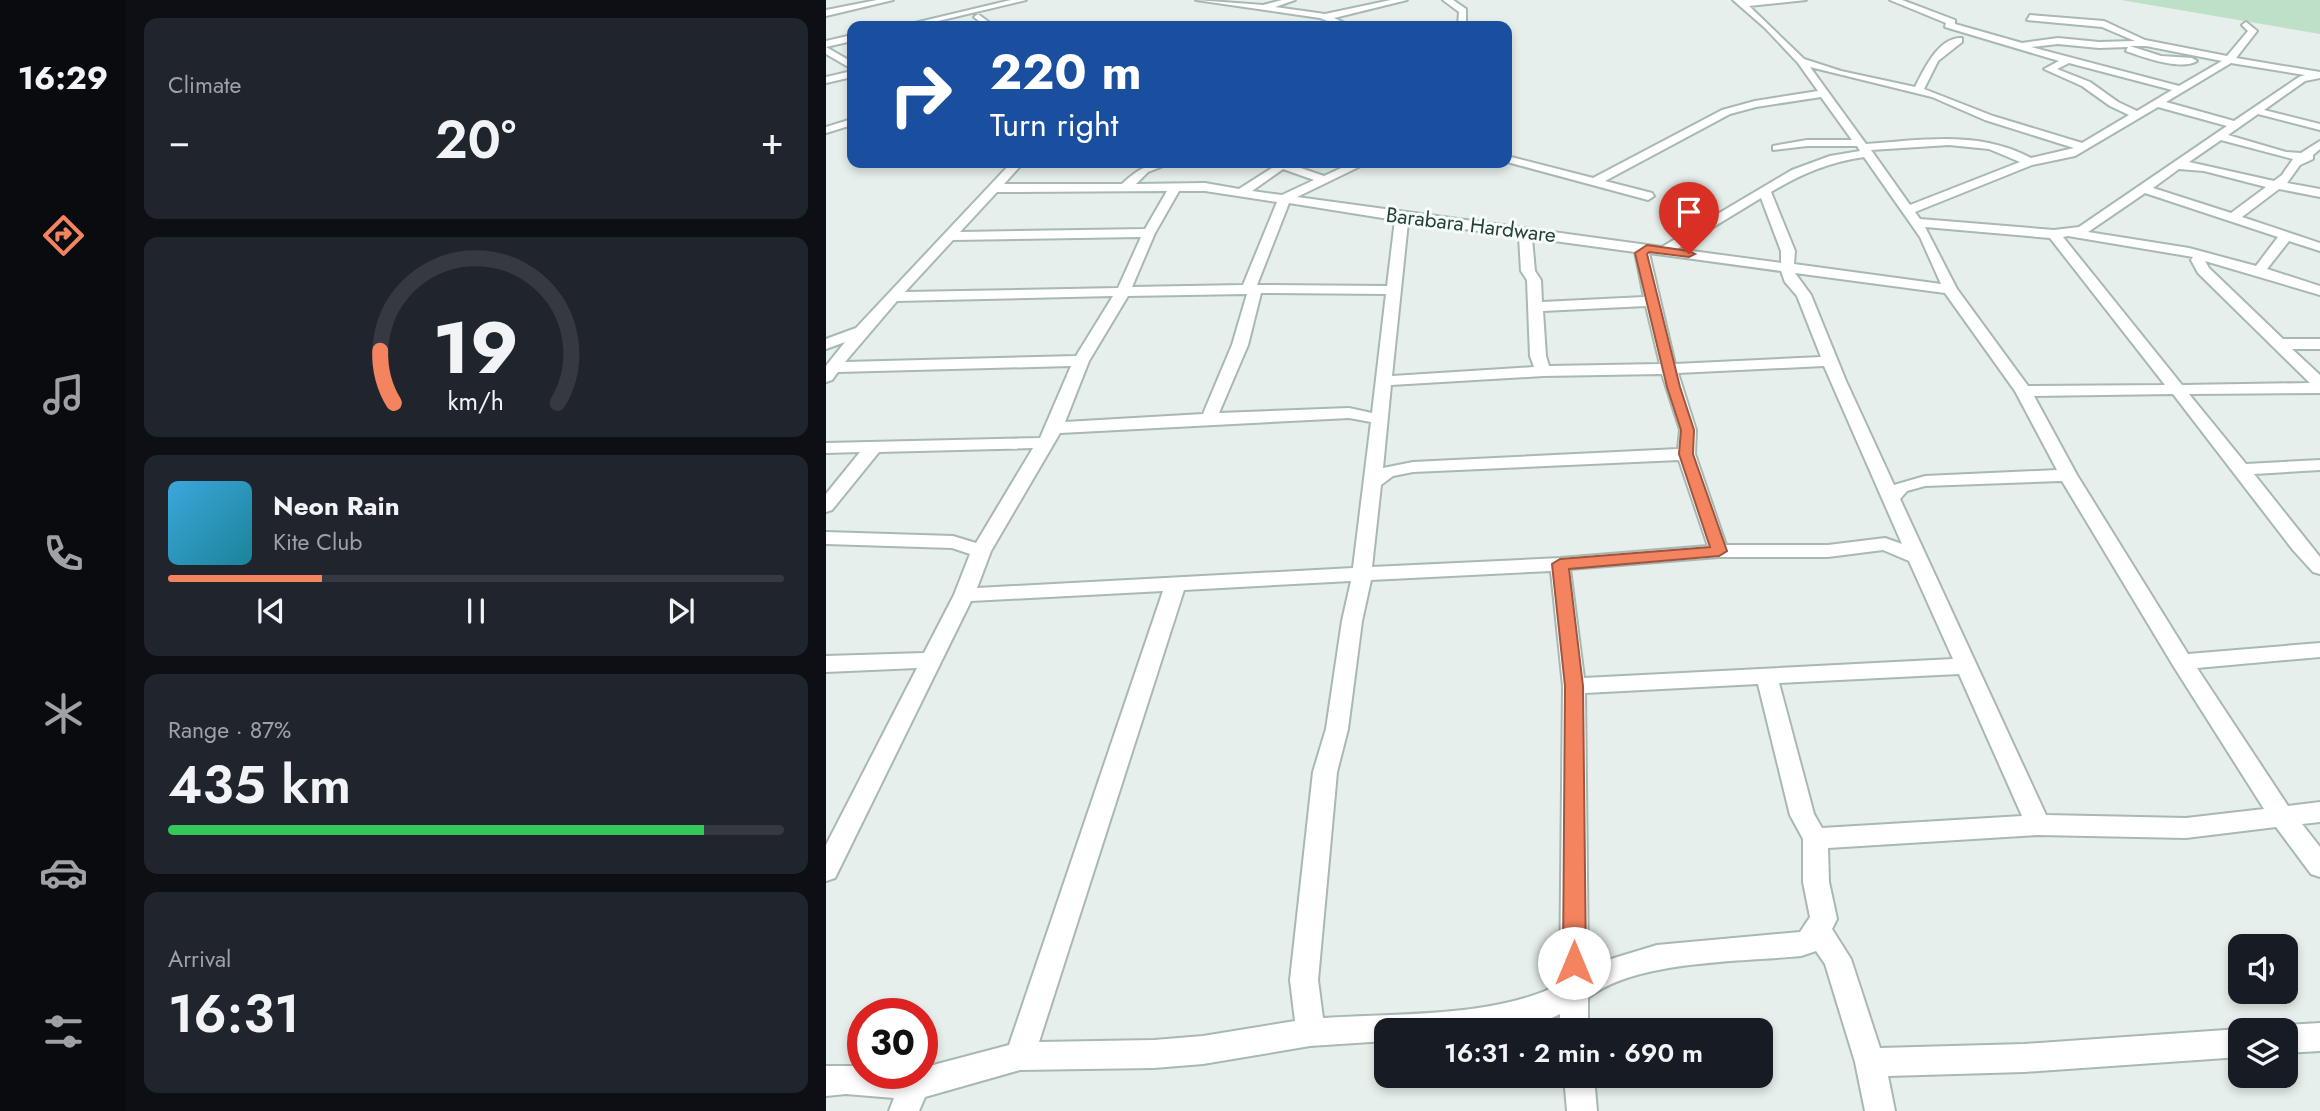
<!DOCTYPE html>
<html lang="en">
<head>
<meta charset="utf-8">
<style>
  :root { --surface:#171b24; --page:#20242c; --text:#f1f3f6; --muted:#9ea1a6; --line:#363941; --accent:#f4845f }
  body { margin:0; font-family:Jost,sans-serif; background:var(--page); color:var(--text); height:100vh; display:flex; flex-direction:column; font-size:26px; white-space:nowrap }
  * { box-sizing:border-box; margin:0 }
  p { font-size:23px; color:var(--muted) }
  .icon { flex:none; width:38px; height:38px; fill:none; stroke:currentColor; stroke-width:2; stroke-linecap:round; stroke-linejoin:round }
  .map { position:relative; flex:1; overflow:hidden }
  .side { display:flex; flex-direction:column; gap:18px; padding:18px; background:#0d0f14; width:700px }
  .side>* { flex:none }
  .top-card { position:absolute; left:21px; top:21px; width:665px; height:147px; border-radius:14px; box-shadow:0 4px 10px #0003; background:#1a4fa0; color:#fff; overflow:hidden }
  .buttons { position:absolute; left:1402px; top:934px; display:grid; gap:14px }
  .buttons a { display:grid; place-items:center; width:70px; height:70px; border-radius:14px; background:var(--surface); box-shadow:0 4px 10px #0003; font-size:35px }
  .speed { position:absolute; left:21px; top:998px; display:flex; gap:14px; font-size:35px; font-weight:700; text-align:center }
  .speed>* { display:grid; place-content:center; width:91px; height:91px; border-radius:50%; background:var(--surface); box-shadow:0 4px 10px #0003; line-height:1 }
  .speed .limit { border:10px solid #d22; background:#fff; color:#111 }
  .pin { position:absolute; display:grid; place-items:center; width:60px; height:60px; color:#fff; margin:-72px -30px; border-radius:50% 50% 50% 0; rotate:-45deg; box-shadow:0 0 7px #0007 }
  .pin .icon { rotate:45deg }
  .me { position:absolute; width:77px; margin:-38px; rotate:0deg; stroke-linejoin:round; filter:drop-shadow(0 0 5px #0008) }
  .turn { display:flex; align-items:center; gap:24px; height:147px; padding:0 28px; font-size:32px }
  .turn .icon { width:91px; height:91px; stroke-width:2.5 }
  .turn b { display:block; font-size:49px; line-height:60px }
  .big { font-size:52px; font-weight:600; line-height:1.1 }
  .side .tile { flex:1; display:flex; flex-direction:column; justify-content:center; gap:10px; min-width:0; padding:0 24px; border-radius:14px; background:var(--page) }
  .side .dial { align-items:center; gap:0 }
  .dial svg { height:182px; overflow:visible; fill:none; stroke:var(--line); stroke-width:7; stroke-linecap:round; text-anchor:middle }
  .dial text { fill:var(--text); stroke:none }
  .song { display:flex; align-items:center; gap:21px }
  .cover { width:84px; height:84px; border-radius:10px; background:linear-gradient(135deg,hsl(200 70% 55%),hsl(190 70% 35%)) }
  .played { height:7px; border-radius:4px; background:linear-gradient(90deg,var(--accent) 25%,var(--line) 25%) }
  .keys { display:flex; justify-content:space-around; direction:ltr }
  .heat { display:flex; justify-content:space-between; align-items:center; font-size:38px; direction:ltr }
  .charge { height:10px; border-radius:5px; background:linear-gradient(90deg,#34c759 87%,var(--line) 0) }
  .trip { position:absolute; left:548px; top:1018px; width:399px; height:70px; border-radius:14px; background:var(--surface); box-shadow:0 4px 10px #0003; font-weight:600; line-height:70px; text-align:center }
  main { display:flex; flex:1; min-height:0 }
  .dock { display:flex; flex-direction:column; width:126px; justify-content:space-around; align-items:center; background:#090b0e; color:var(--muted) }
  .dock .icon { width:49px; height:49px }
  .dock .on { color:var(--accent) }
  .dock b { font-size:32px; color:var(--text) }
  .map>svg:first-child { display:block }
</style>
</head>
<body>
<main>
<nav class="dock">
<b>16:29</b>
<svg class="icon on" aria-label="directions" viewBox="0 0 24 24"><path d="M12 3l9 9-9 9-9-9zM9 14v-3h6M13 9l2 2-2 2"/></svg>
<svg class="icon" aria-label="music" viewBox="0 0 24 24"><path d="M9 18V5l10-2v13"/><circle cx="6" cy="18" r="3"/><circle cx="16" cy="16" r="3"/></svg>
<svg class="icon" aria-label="phone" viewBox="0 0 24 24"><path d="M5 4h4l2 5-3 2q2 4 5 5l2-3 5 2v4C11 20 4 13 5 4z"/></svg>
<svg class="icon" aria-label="climate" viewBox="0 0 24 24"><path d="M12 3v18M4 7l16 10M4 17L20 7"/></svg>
<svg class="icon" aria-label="car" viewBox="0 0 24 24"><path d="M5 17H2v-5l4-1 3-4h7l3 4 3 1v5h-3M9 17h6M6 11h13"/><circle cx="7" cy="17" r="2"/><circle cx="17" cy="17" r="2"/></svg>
<svg class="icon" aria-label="filters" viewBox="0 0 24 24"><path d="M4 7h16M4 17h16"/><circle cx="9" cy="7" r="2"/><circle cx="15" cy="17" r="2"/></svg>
</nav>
<section class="side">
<div class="tile"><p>Climate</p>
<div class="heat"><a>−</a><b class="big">20°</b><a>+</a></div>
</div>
<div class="tile dial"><svg viewBox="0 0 100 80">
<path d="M14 69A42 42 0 1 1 86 69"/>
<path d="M14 69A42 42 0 0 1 8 46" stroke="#f4845f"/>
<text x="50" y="56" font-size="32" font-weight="700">19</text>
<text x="50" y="72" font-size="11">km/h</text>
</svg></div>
<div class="tile">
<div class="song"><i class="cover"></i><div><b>Neon Rain</b><p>Kite Club</p></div></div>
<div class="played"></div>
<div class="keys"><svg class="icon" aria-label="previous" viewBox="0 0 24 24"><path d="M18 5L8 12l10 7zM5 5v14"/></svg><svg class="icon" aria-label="pause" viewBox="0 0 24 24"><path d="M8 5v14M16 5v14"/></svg><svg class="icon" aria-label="next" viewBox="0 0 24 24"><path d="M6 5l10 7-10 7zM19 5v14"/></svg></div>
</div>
<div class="tile"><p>Range · 87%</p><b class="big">435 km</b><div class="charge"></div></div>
<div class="tile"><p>Arrival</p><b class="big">16:31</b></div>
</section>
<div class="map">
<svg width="1494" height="1111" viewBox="0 0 1494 1111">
  <rect width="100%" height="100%" fill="#e6efeb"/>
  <path fill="#bfe0c8" d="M1295,0H1494V34Z"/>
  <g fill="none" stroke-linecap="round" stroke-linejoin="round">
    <defs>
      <path id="minor" d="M51,0H67L0,16V10Z
        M185,0H200L91,26H76Z
        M370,0L437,5L456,0H469L449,7L499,14L565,0H581L508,18L525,26H514L494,18Z
        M617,0H627L640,9V26H632L633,12Z
        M907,0H980L923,6L978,59L1015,71L1089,87C1098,70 1112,37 1136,38V42L1112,61L1098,89L1167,116L1256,143L1303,115L1284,106L1256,86L1218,69L1233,61L1119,27L1120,23L1064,0H1076L1129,20V24L1196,43L1232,38L1273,42L1309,41L1276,27L1201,20L1204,15L1278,21L1319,40L1401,56L1422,31L1416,25L1420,22L1431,31L1410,58L1494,72V78L1479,81L1438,110L1494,124V130L1432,114L1402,135L1460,152L1475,153L1494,141V149L1487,155V159L1474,165L1461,183L1494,189V197L1453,189L1416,217L1494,243V251L1463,241L1441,269L1494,286V295L1379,261L1383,268L1457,339H1494V349H1466L1494,375V393L1363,394L1420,464L1494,460V470L1428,474L1494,557V574L1487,572L1467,550L1347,394L1208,396L1251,475L1362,654L1494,643V657L1371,668L1462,806L1494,802V822L1476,824L1494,847V877L1485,874L1450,827L1360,838L1212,835L1002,848L1003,882L1011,919L1006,929L1025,959L1054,1048L1198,1044L1414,1029L1418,1031H1414V1057L1198,1072L1062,1076L1069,1111H1039L1029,1062L999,964L990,951L975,956C915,962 809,960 762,998V1031H734V1014C683,1041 616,1031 560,1031V1041L484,1046L377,1064L328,1068L194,1070L99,1097L93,1111H63L68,1098L20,1094L0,1096V1066H37V1073H96V1068L183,1045L337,591L145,601L9,878L0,881V845L91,668L0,672V656L98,653L128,595L144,554L126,548L0,544V532L127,536L150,543L207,448L53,452L6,510L0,512V494L34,452L0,453V443L214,438L245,366L12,372L6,380L0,382V366L19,342L0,349V339L30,328L185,163H197L178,184H296C312,169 322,163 345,163L322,172L310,184L379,183L413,189L446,168L442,163H460L498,176L526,163H541L471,197L836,247L966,170L1004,156L1034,151L1031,146H981L947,150V146L981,140H1026L995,97L930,107L904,114L779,181L826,193L828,196L822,200L681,162V156L767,178L896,110L929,101L992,91L972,63L939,28ZM1232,44L1273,48L1302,47L1300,51C1317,57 1355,71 1371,61L1366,58L1335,56L1304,46H1320L1396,61L1353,86L1205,47ZM1243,63L1346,90L1311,111L1292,102L1264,82L1231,69ZM1405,63L1479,75L1473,77L1408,121L1340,102ZM984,67L1106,97L1159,120L1248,148L1205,158C1153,130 1096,140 1040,144ZM1332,107L1401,126L1253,227L1228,230L1094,219L1089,212L1206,165L1249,156ZM1395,140L1467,159L1456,175L1448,181L1363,162ZM1123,145L1163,149L1194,162L1084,205L1045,150ZM1038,157L1094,237L1115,284L968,264L969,251L945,192C975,174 1003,162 1038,157ZM457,169L488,180L456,195L426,191ZM1353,169L1378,171L1440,187L1405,213L1327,188ZM341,191L319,229L134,232L171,192ZM353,191H379L451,202L417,285L306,287L329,233ZM1319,193L1452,237L1430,266L1363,248L1262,232ZM935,198L955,251V263L851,249ZM463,203L569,220L561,286L431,285ZM582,222L693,236L695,271L701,280L704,356L708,367L566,376ZM1099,227L1224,238L1339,385L1202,386L1131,289ZM1242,236L1367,257L1365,260L1372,273L1484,383L1356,385L1237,237ZM315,237L292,288L79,292L127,240ZM706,238L809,252L818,297L716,302L715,280L709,271ZM823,253L955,271L959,282L971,296L995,357L849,364ZM969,273L1119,293L1189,391L1231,470L1099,476L1068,485L1020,381L985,295ZM435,293L560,294L546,413L523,408L393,413L422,345ZM421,294L406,345L377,414L239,422L263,361L302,296ZM287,296L250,356L19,362L71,301ZM820,306L834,364L723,366L720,356L717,311ZM998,366L1076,544L1059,538L1002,545H900L869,454L870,430L852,373ZM836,374L854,430L852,449L587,462L557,468L565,385L717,376ZM523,418L545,422L527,568L151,588L165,551L234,433ZM853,460L882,546L734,558L546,567L555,485L567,476L587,472ZM1236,481L1348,667L1438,809L1360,818L1220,815L1074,499L1081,491L1099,486ZM1057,550L1083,561L1127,659L758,678L744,569L893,557H1002ZM725,571L737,686L734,984C670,1018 569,1013 497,1018L492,980L511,772L522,729L536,621L545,580ZM525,581L516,621L500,729L487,772L464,980L469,1021L377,1036L328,1040L213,1042L358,590ZM1133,674L1196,816L996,828L988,814L953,683ZM932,684L964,815L977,839V882L984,917L974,932L831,945L762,966L759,693Z
        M152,14L168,26H159L148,17Z
        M26,35V41L0,47V41Z
        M0,47L26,62V69L0,54Z
        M26,71V77L0,83V77Z
        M26,119V125L0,133V127Z
        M1494,1023V1051L1460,1053V1031H1449L1460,1025Z
        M738,1076H768L771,1111H741Z"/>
    </defs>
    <use href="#minor" stroke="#a8b8b2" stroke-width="4"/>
    <use href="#minor" fill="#fff" fill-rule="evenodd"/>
  </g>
  <path fill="#f4845f" stroke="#9f563e" stroke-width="2" d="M821,245L863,251L869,254L863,257L823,252L821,254L854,387L868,430L867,454L901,551L893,556L743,569L757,686L760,963L756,970L748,973L741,970L737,963L739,686L726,564L734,559L884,547L853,454L855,430L841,387L809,253Z"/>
  <g text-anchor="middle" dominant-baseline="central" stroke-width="6" stroke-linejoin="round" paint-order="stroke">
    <g font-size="21" fill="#24423a" stroke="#f7fbf9">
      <text transform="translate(645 225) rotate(7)">Barabara Hardware</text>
    </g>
  </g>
</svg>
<div class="buttons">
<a><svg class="icon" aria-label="sound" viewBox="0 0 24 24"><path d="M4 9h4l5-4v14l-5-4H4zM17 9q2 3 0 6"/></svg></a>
<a><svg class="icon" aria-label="layers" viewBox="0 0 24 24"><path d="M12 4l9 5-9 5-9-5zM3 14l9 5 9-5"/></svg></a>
</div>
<div class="speed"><div class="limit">30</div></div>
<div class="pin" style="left:863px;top:254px;background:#d93025"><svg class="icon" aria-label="arrive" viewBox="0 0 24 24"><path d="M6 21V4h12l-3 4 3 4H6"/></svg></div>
<svg class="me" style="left:748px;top:963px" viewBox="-20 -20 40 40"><circle r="19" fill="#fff"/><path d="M0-13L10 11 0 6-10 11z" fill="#f4845f"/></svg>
<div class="trip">16:31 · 2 min · 690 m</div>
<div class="top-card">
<div class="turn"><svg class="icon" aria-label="right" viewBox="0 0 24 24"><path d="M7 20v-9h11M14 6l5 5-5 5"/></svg><div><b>220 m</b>Turn right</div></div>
</div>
</div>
</main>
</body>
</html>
